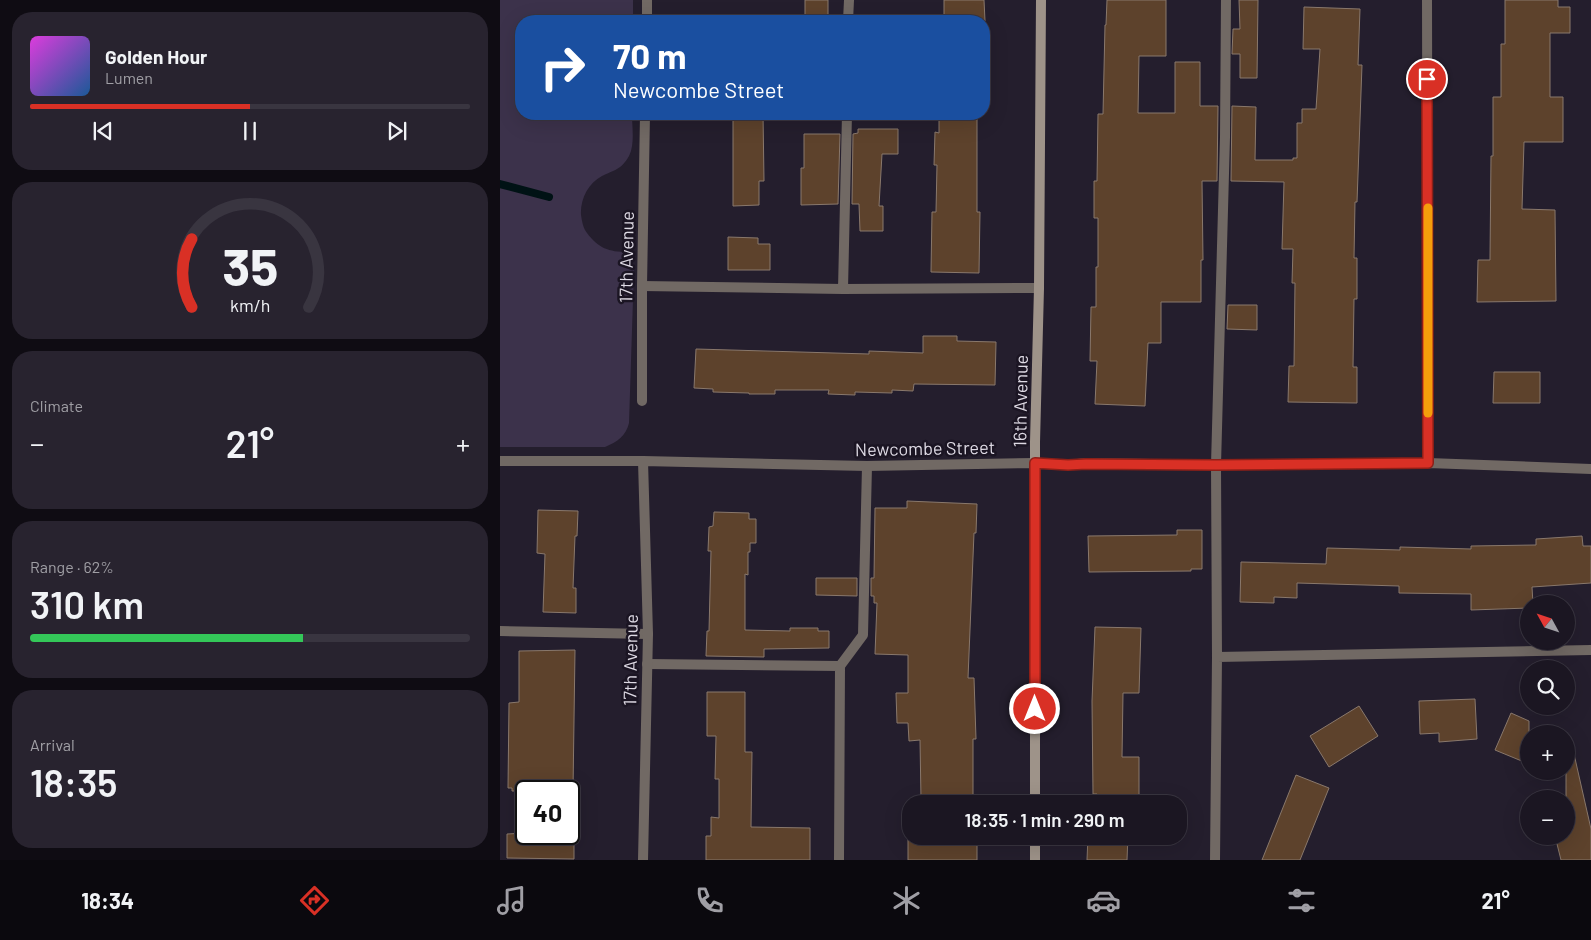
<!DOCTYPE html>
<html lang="en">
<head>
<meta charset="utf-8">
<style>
  :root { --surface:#1b1622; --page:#28232f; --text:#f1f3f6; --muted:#a09fa5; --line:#393540; --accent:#d93025 }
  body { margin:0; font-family:Barlow,sans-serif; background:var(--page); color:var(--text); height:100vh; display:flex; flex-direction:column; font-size:19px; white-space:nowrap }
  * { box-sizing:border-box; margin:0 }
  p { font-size:16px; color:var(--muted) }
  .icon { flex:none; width:28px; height:28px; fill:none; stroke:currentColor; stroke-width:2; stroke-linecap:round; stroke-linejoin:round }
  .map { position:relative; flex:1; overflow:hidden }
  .panel { display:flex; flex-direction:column; gap:12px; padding:12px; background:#0f0c13; width:500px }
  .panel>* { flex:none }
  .banner { position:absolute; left:15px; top:15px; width:475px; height:105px; border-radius:20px; box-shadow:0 5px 20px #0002,0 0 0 1px var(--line); background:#1a4fa0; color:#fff; overflow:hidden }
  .needle { width:32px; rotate:310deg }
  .buttons { position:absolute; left:1020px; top:595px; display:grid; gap:10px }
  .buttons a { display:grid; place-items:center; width:55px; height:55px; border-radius:50%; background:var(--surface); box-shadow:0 5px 20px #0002,0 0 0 1px var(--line); font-size:25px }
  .speed { position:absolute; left:15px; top:780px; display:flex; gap:10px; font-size:25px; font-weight:700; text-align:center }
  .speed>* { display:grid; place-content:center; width:65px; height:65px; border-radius:50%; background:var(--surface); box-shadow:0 5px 20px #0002,0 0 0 1px var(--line); line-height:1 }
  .speed .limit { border:2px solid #111; border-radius:8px; background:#fff; color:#111 }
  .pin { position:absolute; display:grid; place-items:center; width:42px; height:42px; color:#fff; margin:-21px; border:2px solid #fff; border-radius:50%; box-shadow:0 1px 5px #0007 }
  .me { position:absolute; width:55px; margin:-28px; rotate:0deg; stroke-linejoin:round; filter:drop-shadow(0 0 4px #0008) }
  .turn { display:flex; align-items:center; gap:18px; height:105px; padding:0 15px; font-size:22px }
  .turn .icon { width:65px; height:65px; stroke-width:2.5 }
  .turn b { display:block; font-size:35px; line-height:42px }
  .big { font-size:38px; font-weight:600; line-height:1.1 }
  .panel .widget { flex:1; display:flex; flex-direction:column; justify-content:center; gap:8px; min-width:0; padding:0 18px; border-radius:20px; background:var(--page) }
  .panel .dial { align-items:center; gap:0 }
  .dial svg { height:130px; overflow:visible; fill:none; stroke:var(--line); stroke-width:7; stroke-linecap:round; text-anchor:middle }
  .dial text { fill:var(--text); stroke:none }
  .song { display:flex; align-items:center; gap:15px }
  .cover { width:60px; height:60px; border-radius:8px; background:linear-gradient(135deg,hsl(300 70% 55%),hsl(210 70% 35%)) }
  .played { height:5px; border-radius:2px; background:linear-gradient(90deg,var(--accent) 50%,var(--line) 50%) }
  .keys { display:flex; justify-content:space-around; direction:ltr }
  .heat { display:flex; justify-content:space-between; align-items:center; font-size:28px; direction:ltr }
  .charge { height:8px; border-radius:4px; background:linear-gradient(90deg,#34c759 62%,var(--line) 0) }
  .trip { position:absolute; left:402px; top:795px; width:285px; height:50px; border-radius:20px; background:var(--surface); box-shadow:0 5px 20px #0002,0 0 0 1px var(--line); font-weight:600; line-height:50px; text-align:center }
  .tabs { display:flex; height:80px; justify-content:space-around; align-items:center; background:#0b090e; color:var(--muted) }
  .tabs .icon { width:35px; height:35px }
  .tabs .active { color:var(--accent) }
  .tabs b { font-size:22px; color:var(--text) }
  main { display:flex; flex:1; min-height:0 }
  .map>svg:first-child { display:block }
</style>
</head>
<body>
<main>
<section class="panel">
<div class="widget">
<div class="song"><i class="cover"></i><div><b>Golden Hour</b><p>Lumen</p></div></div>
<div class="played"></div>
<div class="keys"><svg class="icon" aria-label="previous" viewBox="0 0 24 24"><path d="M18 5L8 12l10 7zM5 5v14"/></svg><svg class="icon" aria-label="pause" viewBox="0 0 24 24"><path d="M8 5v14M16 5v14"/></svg><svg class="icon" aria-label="next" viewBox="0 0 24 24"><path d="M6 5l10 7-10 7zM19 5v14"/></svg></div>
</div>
<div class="widget dial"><svg viewBox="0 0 100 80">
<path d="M14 69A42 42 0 1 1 86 69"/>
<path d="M14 69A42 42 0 0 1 14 27" stroke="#d93025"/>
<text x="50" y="56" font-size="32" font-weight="700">35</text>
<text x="50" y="72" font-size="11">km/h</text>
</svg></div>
<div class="widget"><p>Climate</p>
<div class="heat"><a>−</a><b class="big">21°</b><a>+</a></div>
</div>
<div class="widget"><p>Range · 62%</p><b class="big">310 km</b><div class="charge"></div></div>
<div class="widget"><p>Arrival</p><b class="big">18:35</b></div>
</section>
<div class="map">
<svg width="1091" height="860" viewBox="0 0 1091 860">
  <rect width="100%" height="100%" fill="#241e2d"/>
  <path fill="#3c324b" d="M0,0H133V21H21V114H132C132,127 135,144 129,156C121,170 114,170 102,176C88,183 80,200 81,215C82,221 83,228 87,233C98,248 109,252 127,252L130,256L134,268L129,423C126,436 117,442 105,447H0Z"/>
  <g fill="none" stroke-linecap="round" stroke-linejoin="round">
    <path stroke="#001215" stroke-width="8" d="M0,184L49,197"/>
  </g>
  <path fill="#5d422c" stroke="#89786c" d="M305,0H328V21H305Z
    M444,0H484L485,21H444Z
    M607,0H666V56H639L638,113H675V62H700V106H718L717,181H702L703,260H701V302H661V343H648L645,406L595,404L597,361H590L591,307H596V267H598V218H594V181H597L598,114H603L605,25H606Z
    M739,0H758L757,78H740V54H732L733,29H740Z
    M1005,0H1058V7H1070V33H1050V97H1063V142H1024L1022,209L1055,210L1056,301L977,302L978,260H990L991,156H993V97H1001V44H1005Z
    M804,7L860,9L858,65H862L857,202H855L854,258H857V299H854L853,367H857V403L788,402L789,366H794L795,283H792L793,249H782L784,182L731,181L732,106L756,107L755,160H793V158H797V123H802V109H816L820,49H803Z
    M233,114H263L264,181H259V205L233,206Z
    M439,114H477V212H480L479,273L431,272L432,212H436L437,165H434L435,132L439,133Z
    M358,129H398V154H382L379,206H383V231H360L359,204H352L353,134L358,133Z
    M304,134H340L338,204L301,205V168H304Z
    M228,237L258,238V244H270V270H228Z
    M728,305H757V330L727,329Z
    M423,336H457V341L496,342L495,385L414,384L413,391L392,390V393L355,392V395L328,394L329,390H275V394H249V393L213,392V389L194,388L196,349L369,354V351L423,353Z
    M994,372H1040V403H993Z
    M407,501L477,504L476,533H474L468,678H474L476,739H473V799H421L420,740L409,741L408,723H397L396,693H408V655L375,654L377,603H374V596H371V578H374L375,508H407Z
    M38,510L78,511L77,536H75L73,588H76V613L43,612L45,554L37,553Z
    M214,512L249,513V519H256V543H250V552H248V575L245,574V630L290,631V628H318V631H329V648L264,649V657L206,656L207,631H209L211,551H208L209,527L213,526Z
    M677,530H702V569H691V571L589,572L588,536L677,535Z
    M1082,536L1083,546H1091V583L1032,587L1033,604H1029V608L971,610V594L899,593V586L797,583V598L774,597V603L740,602L741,562L826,564L827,548L900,550V547L971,549V546L1036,545V539Z
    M316,578H357V596L316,595Z
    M595,627L641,628L639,693H623L622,757H639V804H597V794H593L592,701Z
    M75,650L73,791H12V788H8L9,703L19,702V651Z
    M207,692H245V752H252L251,827L310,828V860H206V836H211V817L219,818V779H215L216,736H207Z
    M975,699L977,739L939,742V733L920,734L919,701Z
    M859,706L878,736L829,767L810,736Z
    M1011,713L1029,721V764L995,750Z
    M1074,754L1091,829V860H1061L1055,836H1066V755Z
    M796,775L829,788L800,860H762Z
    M26,833L74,834V859L7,858V834Z
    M408,836H477V860H408Z
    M588,836H628L627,860H587Z"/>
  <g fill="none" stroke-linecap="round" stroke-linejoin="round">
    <path stroke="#716964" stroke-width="10" d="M348,21L349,0
      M142,286L343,289L539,288
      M343,289L347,114
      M0,631L148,634
      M717,657L1091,650
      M147,664L340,666L363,635L367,466
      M339,860L340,666
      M715,860L717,657L716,465L725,137L726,0"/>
    <path stroke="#716964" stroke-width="10" d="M927,0L928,463
      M147,21V0
      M142,401V286L145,114
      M0,461H143L367,466L535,463L569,465L586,463L716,465L928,463L1091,469
      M143,461L148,634L143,860"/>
    <path stroke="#9e9389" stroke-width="10" d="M535,804V442L539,288L541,0
      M535,860V836"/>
  </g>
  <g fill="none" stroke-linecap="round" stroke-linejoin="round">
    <defs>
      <path id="route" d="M535,709V463L568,465L586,464L716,465L928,463L927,79"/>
    </defs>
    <use href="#route" stroke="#8d1f18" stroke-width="12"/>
    <use href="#route" stroke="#d93025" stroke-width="9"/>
    <path stroke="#f59e0b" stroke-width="9" d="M928,208V413"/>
  </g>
  <g text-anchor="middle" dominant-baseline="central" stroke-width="5" stroke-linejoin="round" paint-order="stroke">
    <g font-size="18" fill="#dedae4" stroke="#1b1523">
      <text transform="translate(126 257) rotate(-89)">17th Avenue</text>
      <text transform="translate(520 401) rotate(-89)">16th Avenue</text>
      <text transform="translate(425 448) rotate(-1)">Newcombe Street</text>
      <text transform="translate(130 660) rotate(-89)">17th Avenue</text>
    </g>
  </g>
</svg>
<div class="buttons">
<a><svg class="needle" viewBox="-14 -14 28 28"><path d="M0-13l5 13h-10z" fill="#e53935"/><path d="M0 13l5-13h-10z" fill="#a09fa5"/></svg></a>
<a><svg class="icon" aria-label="search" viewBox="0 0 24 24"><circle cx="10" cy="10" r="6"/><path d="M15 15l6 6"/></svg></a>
<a>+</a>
<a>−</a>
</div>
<div class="speed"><div class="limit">40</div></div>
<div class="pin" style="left:927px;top:79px;background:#d93025"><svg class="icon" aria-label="arrive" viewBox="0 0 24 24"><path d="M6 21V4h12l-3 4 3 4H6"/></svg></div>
<svg class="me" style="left:535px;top:709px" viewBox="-20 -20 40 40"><circle r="17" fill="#d93025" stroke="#fff" stroke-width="3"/><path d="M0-11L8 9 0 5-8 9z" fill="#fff"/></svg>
<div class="trip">18:35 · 1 min · 290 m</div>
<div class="banner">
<div class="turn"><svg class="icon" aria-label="right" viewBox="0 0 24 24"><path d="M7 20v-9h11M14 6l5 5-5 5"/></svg><div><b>70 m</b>Newcombe Street</div></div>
</div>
</div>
</main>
<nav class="tabs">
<b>18:34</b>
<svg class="icon active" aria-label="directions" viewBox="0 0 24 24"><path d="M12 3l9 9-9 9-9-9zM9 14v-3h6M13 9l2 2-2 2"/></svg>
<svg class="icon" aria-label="music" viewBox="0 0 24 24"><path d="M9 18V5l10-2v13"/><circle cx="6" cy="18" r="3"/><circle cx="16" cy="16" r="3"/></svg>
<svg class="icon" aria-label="phone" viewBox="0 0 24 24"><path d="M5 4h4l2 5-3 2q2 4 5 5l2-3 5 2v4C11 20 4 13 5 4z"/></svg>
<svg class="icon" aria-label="climate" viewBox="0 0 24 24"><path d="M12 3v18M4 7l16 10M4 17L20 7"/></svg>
<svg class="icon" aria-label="car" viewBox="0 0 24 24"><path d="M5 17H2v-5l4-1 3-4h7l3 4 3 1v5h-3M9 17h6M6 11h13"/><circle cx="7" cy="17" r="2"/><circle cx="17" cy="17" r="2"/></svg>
<svg class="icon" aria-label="filters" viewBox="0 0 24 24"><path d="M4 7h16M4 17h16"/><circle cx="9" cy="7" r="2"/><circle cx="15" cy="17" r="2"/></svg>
<b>21°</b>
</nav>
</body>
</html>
